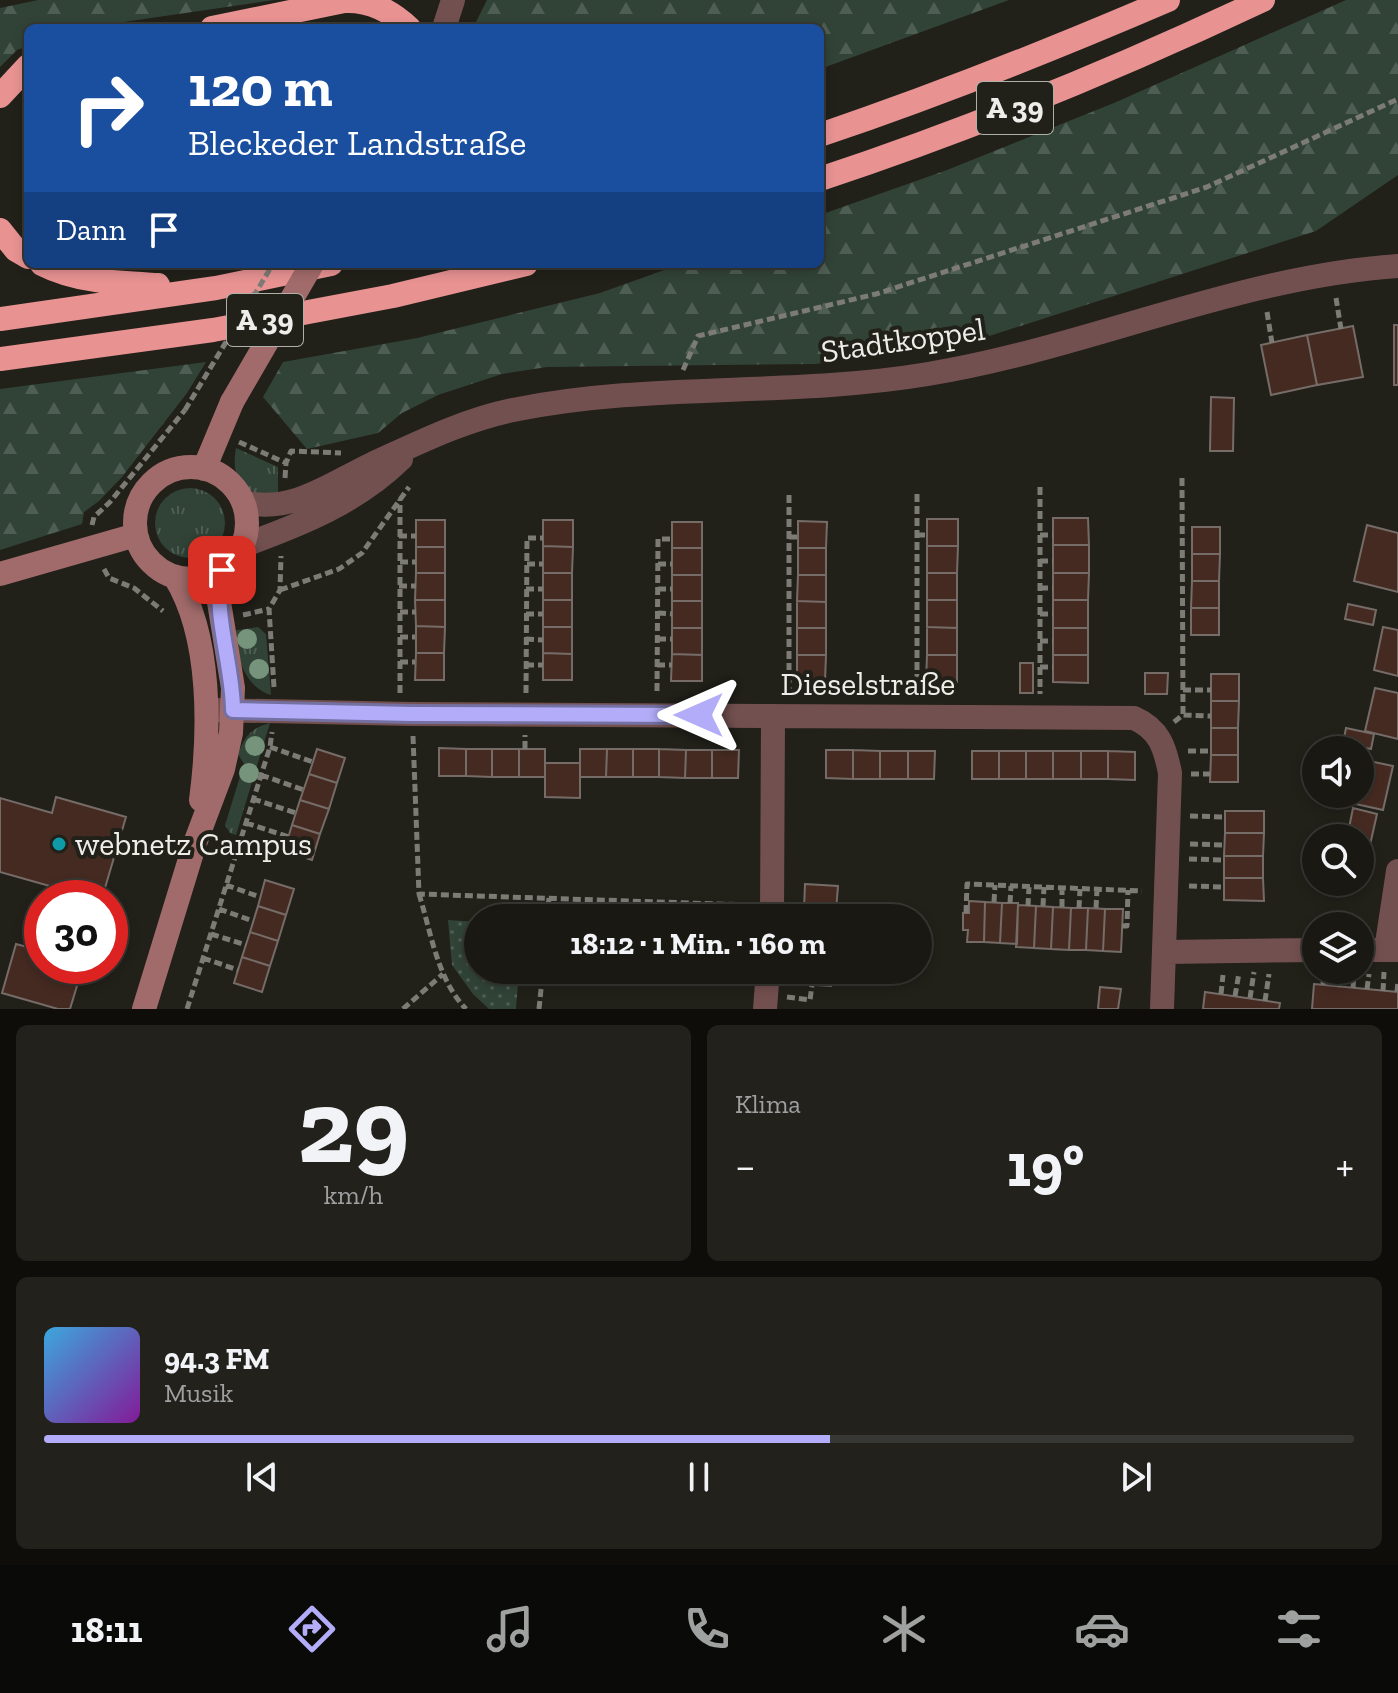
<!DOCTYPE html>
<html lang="de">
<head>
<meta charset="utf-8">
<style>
  :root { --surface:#191813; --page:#22211c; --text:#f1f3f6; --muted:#9fa0a0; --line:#373733; --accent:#b3adf9 }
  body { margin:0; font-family:"Zilla Slab",serif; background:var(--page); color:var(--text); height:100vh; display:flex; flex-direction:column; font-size:30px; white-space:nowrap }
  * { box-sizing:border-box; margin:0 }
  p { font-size:26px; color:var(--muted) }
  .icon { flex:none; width:44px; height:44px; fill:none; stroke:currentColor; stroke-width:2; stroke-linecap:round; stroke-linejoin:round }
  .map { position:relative; height:1009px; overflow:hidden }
  .details { display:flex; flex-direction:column; gap:16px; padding:16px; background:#0e0d0a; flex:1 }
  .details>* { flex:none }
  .top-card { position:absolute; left:24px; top:24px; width:800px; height:244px; border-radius:12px; box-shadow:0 4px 12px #0003,0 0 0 2px var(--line); background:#1a4fa0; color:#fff; overflow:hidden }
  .fabs { position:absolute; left:1302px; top:736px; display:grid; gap:16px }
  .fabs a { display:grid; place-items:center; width:72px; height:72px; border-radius:50%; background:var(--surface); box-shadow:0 4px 12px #0003,0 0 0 2px var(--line); font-size:40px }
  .speed { position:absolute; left:24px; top:880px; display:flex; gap:16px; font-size:40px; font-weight:700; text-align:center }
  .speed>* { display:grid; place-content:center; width:104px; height:104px; border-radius:50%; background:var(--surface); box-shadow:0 4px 12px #0003,0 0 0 2px var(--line); line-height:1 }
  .speed .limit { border:12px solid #d22; background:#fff; color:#111 }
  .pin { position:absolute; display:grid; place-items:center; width:68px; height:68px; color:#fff; margin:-34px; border-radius:16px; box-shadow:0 4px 12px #0006 }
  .me { position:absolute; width:88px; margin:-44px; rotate:270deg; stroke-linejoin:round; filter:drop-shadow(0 0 6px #0008) }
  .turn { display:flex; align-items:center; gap:28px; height:168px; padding:0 32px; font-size:36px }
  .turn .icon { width:104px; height:104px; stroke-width:2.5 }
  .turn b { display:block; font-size:56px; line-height:68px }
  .then { display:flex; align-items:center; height:76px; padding:0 32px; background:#0003; gap:16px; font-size:30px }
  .big { font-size:60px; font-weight:800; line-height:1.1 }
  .details .tile { flex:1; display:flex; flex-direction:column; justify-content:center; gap:12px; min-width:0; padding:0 28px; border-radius:12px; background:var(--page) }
  .details .dial { align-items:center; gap:0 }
  .dial b { font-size:104px; line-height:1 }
  .song { display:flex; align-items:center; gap:24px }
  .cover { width:96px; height:96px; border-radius:12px; background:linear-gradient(135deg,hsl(200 70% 55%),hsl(290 70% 35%)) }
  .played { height:8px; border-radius:4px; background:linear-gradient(90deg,var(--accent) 60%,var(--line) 60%) }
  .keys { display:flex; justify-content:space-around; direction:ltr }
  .heat { display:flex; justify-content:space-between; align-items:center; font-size:44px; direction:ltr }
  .details .tiles { flex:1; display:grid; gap:16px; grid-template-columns:1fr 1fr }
  .tile:last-child { grid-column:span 2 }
  .trip { position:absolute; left:464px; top:904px; width:468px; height:80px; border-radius:40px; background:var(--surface); box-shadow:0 4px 12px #0003,0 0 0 2px var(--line); font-weight:800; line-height:80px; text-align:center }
  .tabs { display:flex; height:128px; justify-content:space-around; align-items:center; background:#0a0a08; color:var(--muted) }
  .tabs .icon { width:56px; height:56px }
  .tabs .on { color:var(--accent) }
  .tabs b { font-size:36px; color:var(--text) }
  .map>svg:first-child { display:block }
</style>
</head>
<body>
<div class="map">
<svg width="1398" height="1009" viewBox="0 0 1398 1009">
  <defs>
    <pattern id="grass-tufts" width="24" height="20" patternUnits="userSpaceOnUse" patternTransform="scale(2)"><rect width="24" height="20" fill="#314337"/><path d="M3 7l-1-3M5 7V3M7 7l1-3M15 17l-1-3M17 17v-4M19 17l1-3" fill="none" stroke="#4f5e54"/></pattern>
    <pattern id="forest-firs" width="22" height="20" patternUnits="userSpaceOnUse" patternTransform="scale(2)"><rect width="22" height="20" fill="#314337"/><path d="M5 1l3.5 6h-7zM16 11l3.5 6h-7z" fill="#4f5e54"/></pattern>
    <pattern id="park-dots" width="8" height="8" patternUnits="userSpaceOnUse" patternTransform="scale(2)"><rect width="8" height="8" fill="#314337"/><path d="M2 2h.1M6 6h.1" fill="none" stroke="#4f5e54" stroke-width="1.8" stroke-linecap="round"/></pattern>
  </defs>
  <rect width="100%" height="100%" fill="#212019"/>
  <path fill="url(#grass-tufts)" d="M236,448L278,467V497C245,494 230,483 236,448Z
    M155 523a35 35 0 1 1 70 0a35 35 0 1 1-70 0Z
    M258,627L266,634L271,695C244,687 237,655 232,631Z
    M270,723L236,835L230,833L225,825L244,764L238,754C245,736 251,728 270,723Z"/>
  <path fill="url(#forest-firs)" d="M38,0H274L82,28H28V46L17,50L0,67V8Z
    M487,0H1009L820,69V28H473Z
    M1346,0H1398V175L1316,231L980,339L922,351L815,364L547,367L502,374L438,395L402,413L378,433L307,449L263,397L283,362L417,338L600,293L681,264H820V215L947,170L1114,103Z
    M206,362L187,393L122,477L99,501L84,512L82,524L0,550V389Z"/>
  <path fill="url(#park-dots)" d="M448,920L478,922V970H519L516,1009H489L473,994L452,965Z"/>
  <path fill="#452a21" stroke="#756c68" stroke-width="2" d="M1394,325H1398V385H1394Z
    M1353,326L1363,377L1317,385L1307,335Z
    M1307,335L1317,385L1271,395L1261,345Z
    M1211,397L1234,398L1233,451H1210Z
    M1053,518H1088L1089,545H1053Z
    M927,519H958V546H927Z
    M416,520H445V547H416Z
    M543,520H573V547L543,546Z
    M798,521L827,522L826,548H798Z
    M672,522H702V548H672Z
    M1367,525L1398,533V592L1354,581Z
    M1192,527H1220V554H1192Z
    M1053,545H1089V573H1053Z
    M543,546L573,547L572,573H543Z
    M927,546H958L957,573H927Z
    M416,547H445V573H416Z
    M672,548H702V575H672Z
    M798,548H826V575H798Z
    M1192,554H1220L1219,581H1192Z
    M416,573H445V600H415Z
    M543,573H572V600H543Z
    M927,573H957V600H927Z
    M1053,573H1089L1088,600H1053Z
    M672,575H702V601H672Z
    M798,575H826V602L797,601Z
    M1192,581H1219V608H1191Z
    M415,600H445V627L416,626Z
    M543,600H572V627H543Z
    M927,600H957V628L927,627Z
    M1053,600H1088V628H1053Z
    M672,601H702V628H672Z
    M797,601L826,602V628H797Z
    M1348,604L1376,610L1373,625L1345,619Z
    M1191,608H1219V635H1191Z
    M416,626L445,627L444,653H416Z
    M543,627H572V654L543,653Z
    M927,627L957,628V655H927Z
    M1383,627L1398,630V676L1374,670Z
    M672,628H702V655L672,654Z
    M797,628H826V655H797Z
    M1053,628H1088V655H1053Z
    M416,653H444V680H415Z
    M543,653L572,654V680H543Z
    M672,654L702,655V681H671Z
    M797,655H826L825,681H797Z
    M927,655H957V682H926Z
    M1053,655H1088V683L1053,682Z
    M1020,663H1033V693H1020Z
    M1145,673H1168L1167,694H1145Z
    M1211,674H1239V701H1211Z
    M1375,688L1398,693V739L1365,731Z
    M1211,701H1239L1238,728H1211Z
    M1211,728H1238V755H1211Z
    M1346,728L1374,734L1371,749L1343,743Z
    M439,748L466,749V776H439Z
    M317,749L345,758L337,783L309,774Z
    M466,749H492V777L466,776Z
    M492,749H519V777H492Z
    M519,749H545V777H519Z
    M580,749H607L606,777H580Z
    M607,749H633V777H606Z
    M633,749H659V777H633Z
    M659,749L686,750L685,778L659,777Z
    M686,750H712V778H685Z
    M712,750H739L738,778H712Z
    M826,750H853V779L826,778Z
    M853,750L880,751V779H853Z
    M880,751H908V779H880Z
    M908,751H935L934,779H908Z
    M972,751H999V779H972Z
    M999,751H1026V779H999Z
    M1026,751H1053V779H1026Z
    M1053,751H1081V779H1053Z
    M1081,751H1108V779H1081Z
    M1108,751L1135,752V780L1108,779Z
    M1211,755H1238V782H1210Z
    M1360,759L1393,766L1383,810L1342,801L1344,794H1360Z
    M545,763H580V798L545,797Z
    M309,774L337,783L329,809L300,800Z
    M56,797L126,817L102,898H92L0,872V798L52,813Z
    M300,800L329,809L320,834L292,825Z
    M1353,808L1377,814L1363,876L1360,875V838H1347Z
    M1225,811H1264V833H1225Z
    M292,825L320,834L312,860L284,851Z
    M1225,833H1264L1263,856H1224Z
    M1224,856H1263V878H1224Z
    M1224,878H1263L1264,901L1224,900Z
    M265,880L294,889L286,915L258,906Z
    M805,884L838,886L836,911L804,909Z
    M969,901L985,902L984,942H967L968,930H963V913H969Z
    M985,902L1002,903L1000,943L984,942Z
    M1002,903H1018L1017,944L1000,943Z
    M1018,905L1036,906L1034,948L1016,947Z
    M258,906L286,915L278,941L250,932Z
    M581,906L606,907V918H580Z
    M1036,906L1053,907L1051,949L1034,948Z
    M606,907L632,909V918H606Z
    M1053,907L1071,908L1069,950L1051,949Z
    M1071,908H1088L1086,950H1069Z
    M1088,908L1105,909L1103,951L1086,950Z
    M804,909L836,911V918H803Z
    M1105,909H1123L1121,952L1103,951Z
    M632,913L659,914V918H632Z
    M250,932L278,941L270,966L242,957Z
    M16,944L42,951V966H83L70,1009H58L2,993Z
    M242,957L270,966L262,992L234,983Z
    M799,970H832L831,986L799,984Z
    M1314,984L1398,992V1009H1312Z
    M1100,987L1121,989L1118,1009H1098Z
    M1205,992L1280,1003L1279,1009H1203Z"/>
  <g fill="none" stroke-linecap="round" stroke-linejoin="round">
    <path stroke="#7c7b75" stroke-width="5" stroke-dasharray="8 4" stroke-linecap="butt" d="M1336,298L1341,329
      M1267,312L1272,343
      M683,370L698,336L876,294L1207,187L1398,99
      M239,442L286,463
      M285,478L286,463L291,451L341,453
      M1182,478L1183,715
      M1040,487V694
      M92,525L94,517L110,502L185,410
      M917,535H927
      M1040,535H1053
      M399,536H416
      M789,537H798
      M1040,561H1053
      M400,562H416
      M527,564H543
      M658,564H672
      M104,569L109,578L134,588L163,611
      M399,586H416
      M1040,588H1053
      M526,589H543
      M658,589H672
      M280,590L339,569L362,553L409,487
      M400,612H416
      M658,613L672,614
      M526,614H543
      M1040,614H1053
      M243,615L269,609
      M400,637H415
      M526,639L543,640
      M658,639H672
      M1040,641H1053
      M400,662H415
      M526,665H543
      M657,665H672
      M1040,667H1053
      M274,687L269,609L280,590L281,556
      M1183,690H1211
      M657,691L658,539H672
      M400,693V499
      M526,693L527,538H543
      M917,694V492
      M789,695V494
      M1174,722L1183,715L1211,716
      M413,736L419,894L748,905
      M270,747L313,762
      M525,749V735
      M1188,751H1211
      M1191,774H1210
      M261,775L304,790
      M253,799L296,813
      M1190,816L1225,817
      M246,823L289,837
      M1190,844L1225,845
      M1189,859L1224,860
      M226,885L260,897
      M1189,886L1224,887
      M419,894C431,932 437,979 466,1009
      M994,902L995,885
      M1010,903L1011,886
      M1028,906L1029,887
      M1043,906L1044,887
      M1062,907V888
      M1079,908L1080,889
      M1096,908L1097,890
      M219,909L253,921
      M645,913L646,901
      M966,913L967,884L1142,891
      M673,915L674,902
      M700,916L701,903
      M724,917V904
      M547,918L549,898
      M1122,926H1127L1128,890
      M211,934L246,945
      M203,958L238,970
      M1323,985L1324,970
      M1338,987L1340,970
      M1353,988L1354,973
      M1367,989L1369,974
      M1383,991L1384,972
      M1397,992L1398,981
      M1221,994L1223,975
      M1235,996L1239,973
      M787,997L810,1000L812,985
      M1250,998L1254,972
      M1265,1001L1269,974
      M187,1009L270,747L272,732
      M403,1009L443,974
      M539,1009L543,970"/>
    <path stroke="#735050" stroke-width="24" d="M444,28L453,0
      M243,502C292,514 330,484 372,464C418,443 464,420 513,410C649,382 791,397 928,374C1087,348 1236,277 1398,266
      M242,546C300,525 356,503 401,459
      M211,710L412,714L1134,718C1159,729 1165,747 1170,773L1162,1009
      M772,918L773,716
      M1360,950H1398
      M1386,950L1398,871
      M1165,952L1316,950
      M765,1009L768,970"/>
    <path stroke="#a26b6b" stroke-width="24" d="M135 523a56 56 0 1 1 112 0a56 56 0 1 1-112 0Z
      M204,469L232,402
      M0,574L136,535
      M175,577C212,637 210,732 201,800
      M144,1009L194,846L223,769L231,733L233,688L219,602L222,570"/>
    <path stroke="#e89292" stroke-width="24" d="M348,1C372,1 391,11 409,28
      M212,28L349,0
      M0,96L28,66
      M820,135C938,95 1054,49 1168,0
      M820,179C971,129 1119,68 1263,0
      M0,230L16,250L28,257
      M42,264C77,282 119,283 158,285
      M0,319L216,288L331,264
      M0,359L213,330L393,296L526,264"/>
    <path stroke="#7c7b75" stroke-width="5" stroke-dasharray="8 4" stroke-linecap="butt" d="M185,410L273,264"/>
    <path stroke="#a26b6b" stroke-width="24" d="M232,402L312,264"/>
  </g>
  <g fill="#76937c">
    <circle cx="247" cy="639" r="10"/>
    <circle cx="259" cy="669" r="10"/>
    <circle cx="255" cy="746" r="10"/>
    <circle cx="249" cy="773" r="10"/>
  </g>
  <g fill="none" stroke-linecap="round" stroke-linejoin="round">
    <defs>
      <path id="route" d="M222,570C212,611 233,666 233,710L412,714L699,715"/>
    </defs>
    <use href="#route" stroke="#7470a2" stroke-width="20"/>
    <use href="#route" stroke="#b3adf9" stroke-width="14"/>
  </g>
  <circle fill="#0f9aa8" stroke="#212019" stroke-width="3" cx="59" cy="844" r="8"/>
  <g text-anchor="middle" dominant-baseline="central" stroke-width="8" stroke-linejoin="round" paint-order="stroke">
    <g fill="#212019" stroke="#b0b0ab" stroke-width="2">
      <rect x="977" y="82" width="76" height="52" rx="6"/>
      <rect x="227" y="294" width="76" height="52" rx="6"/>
    </g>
    <g font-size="30" font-weight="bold" fill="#eeede9">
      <text x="1015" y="108">A 39</text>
      <text x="265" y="320">A 39</text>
    </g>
    <g font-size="32" fill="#eeede9" stroke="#212019">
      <text transform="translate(903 340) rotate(-8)">Stadtkoppel</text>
      <text x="868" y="684">Dieselstraße</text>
    </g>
    <g font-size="32" fill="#eeede9" stroke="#212019" text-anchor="start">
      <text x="75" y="844">webnetz Campus</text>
    </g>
  </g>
</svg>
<div class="fabs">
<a><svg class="icon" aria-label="sound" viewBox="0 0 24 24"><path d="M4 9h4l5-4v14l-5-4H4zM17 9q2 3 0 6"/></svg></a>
<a><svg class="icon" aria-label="search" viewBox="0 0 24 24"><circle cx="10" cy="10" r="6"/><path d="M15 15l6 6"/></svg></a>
<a><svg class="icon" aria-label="layers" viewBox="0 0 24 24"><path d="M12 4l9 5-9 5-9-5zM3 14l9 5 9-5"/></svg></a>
</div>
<div class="speed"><div class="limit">30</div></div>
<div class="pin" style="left:222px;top:570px;background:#d93025"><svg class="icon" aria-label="arrive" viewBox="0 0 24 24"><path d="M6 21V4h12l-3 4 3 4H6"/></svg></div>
<svg class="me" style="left:699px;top:715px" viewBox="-20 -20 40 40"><path d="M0-17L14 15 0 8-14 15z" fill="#b3adf9" stroke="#fff" stroke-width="4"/></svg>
<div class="trip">18:12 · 1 Min. · 160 m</div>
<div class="top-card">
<div class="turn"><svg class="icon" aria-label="right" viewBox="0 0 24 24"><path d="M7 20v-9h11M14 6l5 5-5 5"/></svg><div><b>120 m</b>Bleckeder Landstraße</div></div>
<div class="then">Dann<svg class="icon" aria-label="arrive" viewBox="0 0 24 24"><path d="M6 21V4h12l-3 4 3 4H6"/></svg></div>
</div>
</div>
<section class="details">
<div class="tiles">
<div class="tile dial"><b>29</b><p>km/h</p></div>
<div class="tile"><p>Klima</p>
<div class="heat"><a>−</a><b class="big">19°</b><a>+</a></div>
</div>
<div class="tile">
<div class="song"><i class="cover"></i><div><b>94.3 FM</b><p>Musik</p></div></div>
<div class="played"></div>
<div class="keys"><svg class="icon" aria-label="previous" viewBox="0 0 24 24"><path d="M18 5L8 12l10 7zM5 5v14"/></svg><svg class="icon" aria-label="pause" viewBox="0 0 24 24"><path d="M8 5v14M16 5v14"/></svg><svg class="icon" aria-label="next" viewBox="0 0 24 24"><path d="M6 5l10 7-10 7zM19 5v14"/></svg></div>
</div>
</div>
</section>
<nav class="tabs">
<b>18:11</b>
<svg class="icon on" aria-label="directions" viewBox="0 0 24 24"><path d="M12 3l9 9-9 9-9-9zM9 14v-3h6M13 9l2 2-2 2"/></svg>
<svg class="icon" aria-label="music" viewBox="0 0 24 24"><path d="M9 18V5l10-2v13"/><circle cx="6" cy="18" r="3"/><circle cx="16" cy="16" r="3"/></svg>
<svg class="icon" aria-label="phone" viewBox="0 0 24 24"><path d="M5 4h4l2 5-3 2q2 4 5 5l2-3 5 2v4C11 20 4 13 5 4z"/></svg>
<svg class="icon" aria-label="climate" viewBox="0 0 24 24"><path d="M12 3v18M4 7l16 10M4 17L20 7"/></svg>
<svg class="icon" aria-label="car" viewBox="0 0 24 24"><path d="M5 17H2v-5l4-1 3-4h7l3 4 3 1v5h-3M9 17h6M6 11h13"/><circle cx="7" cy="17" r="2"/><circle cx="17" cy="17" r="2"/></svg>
<svg class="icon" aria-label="filters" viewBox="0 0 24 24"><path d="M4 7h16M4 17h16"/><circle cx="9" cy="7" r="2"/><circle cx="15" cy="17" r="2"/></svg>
</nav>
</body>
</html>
